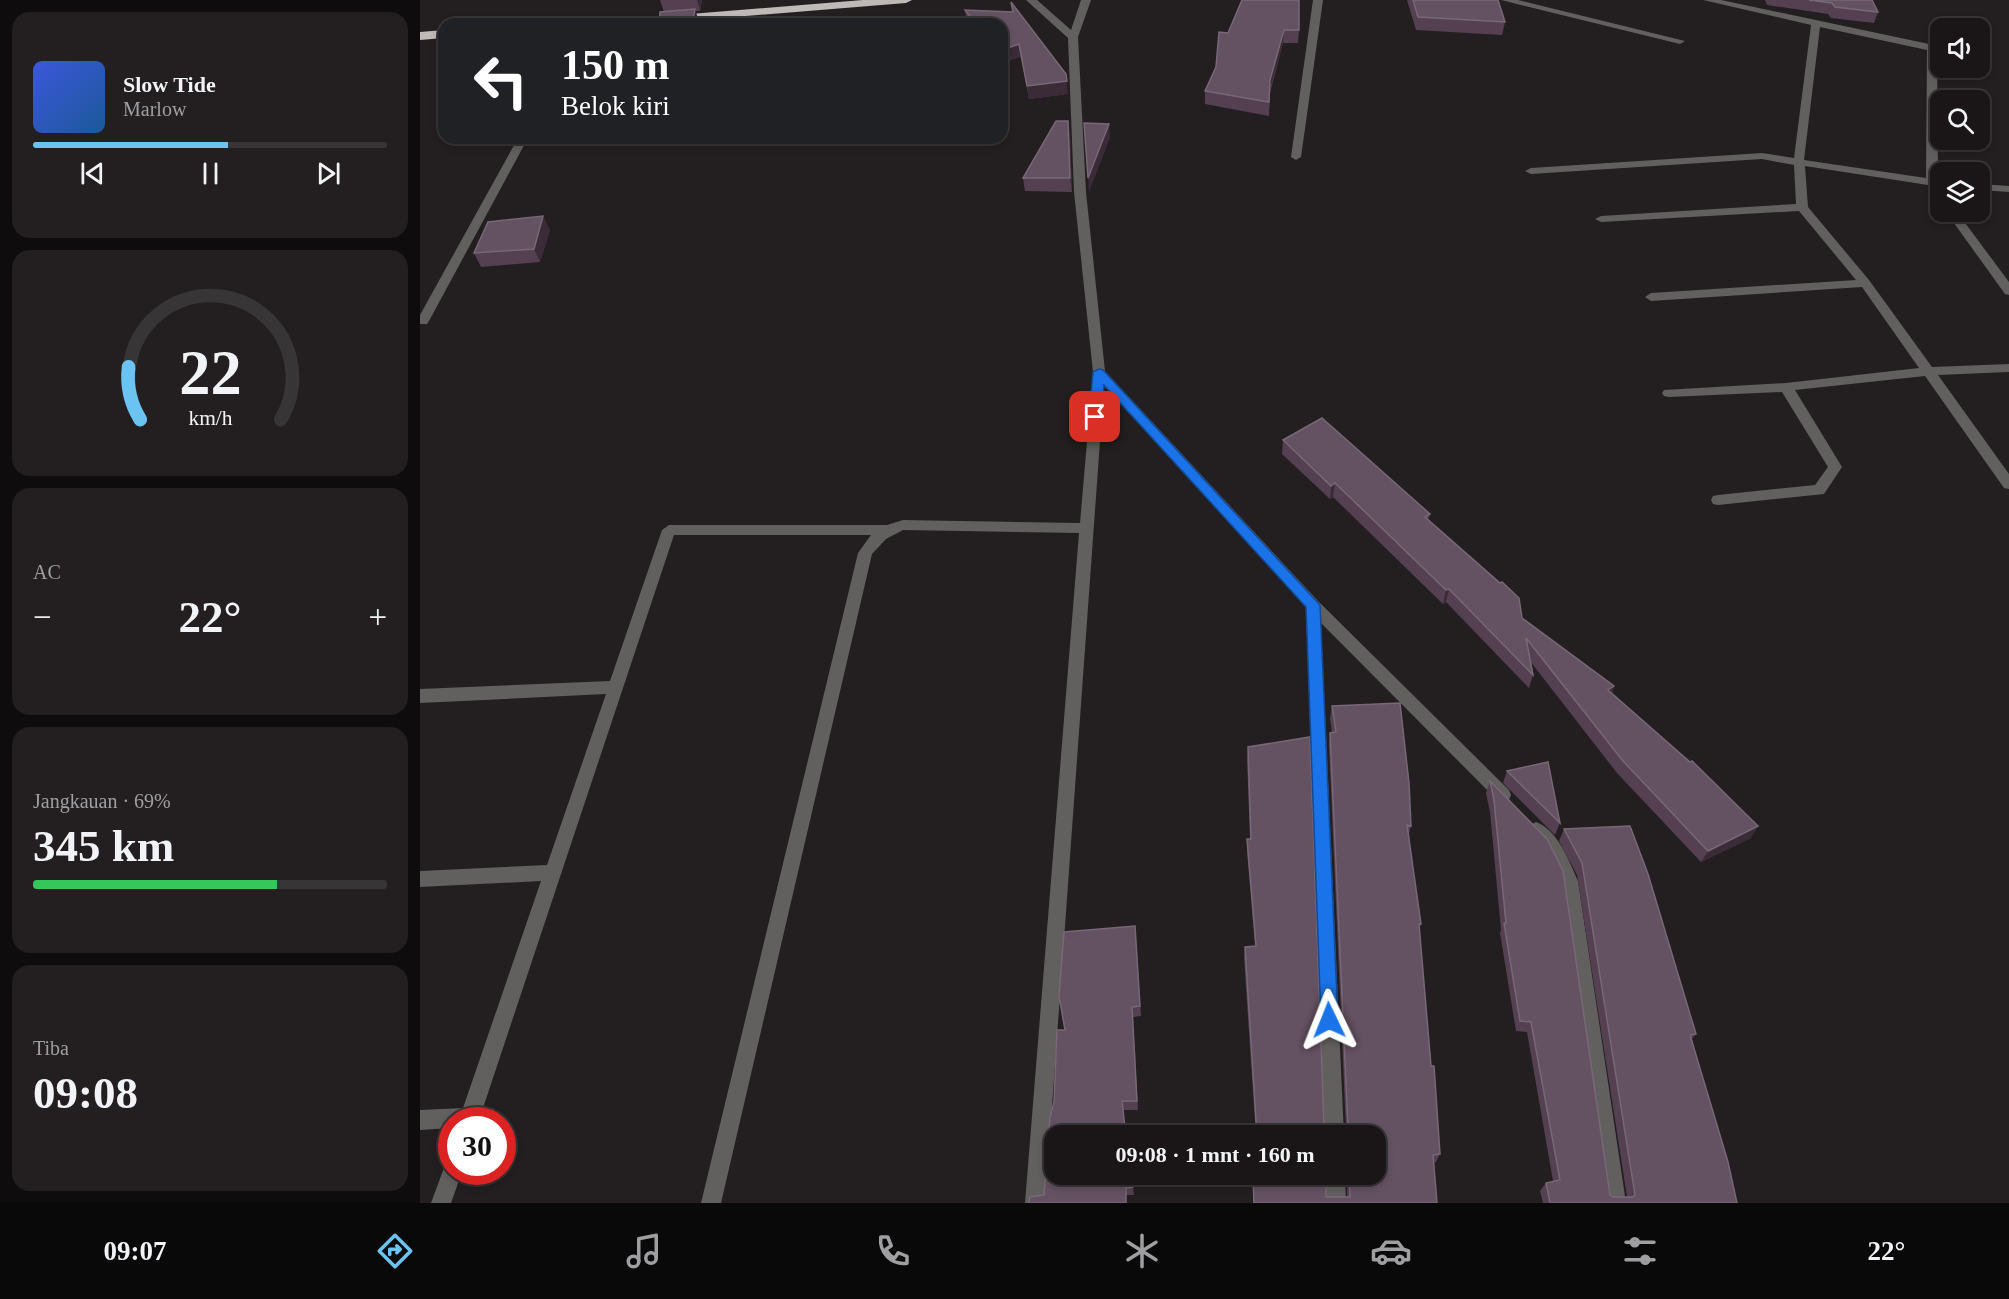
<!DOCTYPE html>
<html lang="id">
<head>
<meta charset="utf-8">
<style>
  :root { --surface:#1a1618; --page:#231f21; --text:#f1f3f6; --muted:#9f9fa2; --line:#383537; --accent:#6bc3f2 }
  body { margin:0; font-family:"Times New Roman",serif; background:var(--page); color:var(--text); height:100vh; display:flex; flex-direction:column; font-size:22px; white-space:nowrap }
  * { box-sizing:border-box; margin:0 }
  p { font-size:20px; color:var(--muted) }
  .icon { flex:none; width:33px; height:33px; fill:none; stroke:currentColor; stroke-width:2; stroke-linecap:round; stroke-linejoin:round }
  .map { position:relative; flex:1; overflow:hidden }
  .details { display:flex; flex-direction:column; gap:12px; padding:12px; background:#0e0c0d; width:420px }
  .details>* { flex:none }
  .top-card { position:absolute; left:18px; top:18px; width:570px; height:126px; border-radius:18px; box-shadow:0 3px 9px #0003,0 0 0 2px var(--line); background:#202124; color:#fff; overflow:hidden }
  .controls { position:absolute; left:1510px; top:18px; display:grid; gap:12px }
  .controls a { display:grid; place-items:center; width:60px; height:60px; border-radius:12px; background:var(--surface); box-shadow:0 3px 9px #0003,0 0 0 2px var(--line); font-size:30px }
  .speed { position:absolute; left:18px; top:1107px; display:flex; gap:12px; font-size:30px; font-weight:700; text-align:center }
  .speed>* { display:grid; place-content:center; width:78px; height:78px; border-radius:50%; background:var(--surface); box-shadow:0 3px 9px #0003,0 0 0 2px var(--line); line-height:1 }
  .speed .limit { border:9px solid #d22; background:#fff; color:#111 }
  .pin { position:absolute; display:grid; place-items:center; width:51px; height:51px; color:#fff; margin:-26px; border-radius:12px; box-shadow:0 3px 9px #0006 }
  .me { position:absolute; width:66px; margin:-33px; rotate:358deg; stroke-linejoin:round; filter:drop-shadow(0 0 4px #0008) }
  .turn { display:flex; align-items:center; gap:21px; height:126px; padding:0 24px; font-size:27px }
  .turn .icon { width:78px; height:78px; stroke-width:2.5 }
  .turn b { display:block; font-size:42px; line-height:51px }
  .big { font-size:45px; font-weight:800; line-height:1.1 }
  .details .tile { flex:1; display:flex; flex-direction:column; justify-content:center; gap:9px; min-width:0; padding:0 21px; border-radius:18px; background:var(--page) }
  .details .dial { align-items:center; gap:0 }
  .dial svg { height:156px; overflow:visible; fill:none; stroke:var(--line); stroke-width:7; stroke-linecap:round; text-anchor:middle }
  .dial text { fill:var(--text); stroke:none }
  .song { display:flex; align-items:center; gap:18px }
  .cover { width:72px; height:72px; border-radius:9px; background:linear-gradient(135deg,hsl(230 70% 55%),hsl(210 70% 35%)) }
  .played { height:6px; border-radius:3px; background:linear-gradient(90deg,var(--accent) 55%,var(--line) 55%) }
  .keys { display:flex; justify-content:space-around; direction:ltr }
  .heat { display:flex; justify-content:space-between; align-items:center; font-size:33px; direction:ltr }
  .charge { height:9px; border-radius:4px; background:linear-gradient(90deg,#34c759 69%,var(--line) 0) }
  .trip { position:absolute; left:624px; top:1125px; width:342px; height:60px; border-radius:18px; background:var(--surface); box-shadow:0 3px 9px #0003,0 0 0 2px var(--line); font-weight:800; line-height:60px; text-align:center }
  .tabs { display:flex; height:96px; justify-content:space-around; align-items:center; background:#0a090a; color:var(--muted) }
  .tabs .icon { width:42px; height:42px }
  .tabs .current { color:var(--accent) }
  .tabs b { font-size:27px; color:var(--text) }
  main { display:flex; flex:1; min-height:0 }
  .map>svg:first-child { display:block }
</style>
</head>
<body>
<main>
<section class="details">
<div class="tile">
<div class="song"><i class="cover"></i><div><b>Slow Tide</b><p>Marlow</p></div></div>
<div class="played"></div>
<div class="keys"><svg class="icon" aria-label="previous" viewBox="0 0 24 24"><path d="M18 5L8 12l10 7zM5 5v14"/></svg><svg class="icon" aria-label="pause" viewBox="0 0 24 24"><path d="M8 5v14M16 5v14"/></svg><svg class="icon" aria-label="next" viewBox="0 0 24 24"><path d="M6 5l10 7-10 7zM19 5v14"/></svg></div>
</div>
<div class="tile dial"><svg viewBox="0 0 100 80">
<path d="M14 69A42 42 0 1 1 86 69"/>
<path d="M14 69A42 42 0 0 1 8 42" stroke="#6bc3f2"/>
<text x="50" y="56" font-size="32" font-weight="700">22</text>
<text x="50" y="72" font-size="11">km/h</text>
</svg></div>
<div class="tile"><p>AC</p>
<div class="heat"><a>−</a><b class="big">22°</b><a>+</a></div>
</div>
<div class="tile"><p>Jangkauan · 69%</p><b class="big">345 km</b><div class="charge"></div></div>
<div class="tile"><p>Tiba</p><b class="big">09:08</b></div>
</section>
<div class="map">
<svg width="1589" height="1203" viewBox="0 0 1589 1203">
  <rect width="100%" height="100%" fill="#231e20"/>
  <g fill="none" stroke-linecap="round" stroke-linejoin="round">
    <path fill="#625f5f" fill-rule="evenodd" d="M606,0H617L651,30L661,0H671L658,37L666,192L685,371L898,601L1089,790L1091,795L1089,800L1083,802L1077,800L901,623L924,1136H904L886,607L684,386L625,1203H605L659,533L483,530L466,539L452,554L301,1203H281L438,553L451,535H254L59,1120H32V1128L0,1130V1110L43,1108L121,881L0,887V871L127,865L186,694L0,703V689L190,681L242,530L249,525H467L483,520L660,523L673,372L654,192L648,38Z
      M893,0H903L881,157L876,160L871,157Z
      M1081,0H1098L1265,41L1260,44Z
      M1283,0H1301L1509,44L1517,48L1518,179L1521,180V199L1517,198L1508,185L1385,166L1388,207L1449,280L1512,367L1589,364V372L1518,375L1589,474V489L1584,488L1505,376L1375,390L1422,467L1404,494L1298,505L1293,504L1291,500L1293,496L1298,495L1395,485L1408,467L1362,392L1249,397L1244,396L1242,393L1244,390L1366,383L1499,368L1442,287L1231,301L1225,297L1231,293L1436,280L1379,211L1181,222L1175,219L1181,216L1376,204L1374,165L1342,159L1111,174L1105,171L1111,168L1342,153L1374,158L1391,25ZM1400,27L1507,50L1506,178L1384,160Z
      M98,138H108L9,321L7,324H0V315Z
      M1560,184L1589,186V192L1560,190Z
      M1526,212H1537L1589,282V295L1585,294Z
      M1116,822C1138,830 1149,861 1158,881L1206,1203H1186L1140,882L1124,849L1107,830L1110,825Z
      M32,1162V1172H42L31,1203H11L25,1165Z
      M905,1174H925L926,1203H906Z"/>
    <path fill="#bfb9b8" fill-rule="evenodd" d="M443,0H492L486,3L228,24H178L184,21Z
      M24,30V38L0,40V32Z"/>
  </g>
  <path fill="#554052" d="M240,0H282L280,11H275L279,22L244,12Z
    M822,0L879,30L878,43H863L850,93L849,116L785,104V91L796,67Z
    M987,0H1078L1085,22L1082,35L996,30Z
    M1345,0H1452L1458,12L1454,23L1411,18L1408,14L1347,5Z
    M591,2L648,94L609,99L601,57L582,24H548L547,23L545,10L593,12Z
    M650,135L652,192L605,191L603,178Z
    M130,230L120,262L61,267L54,253Z
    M863,440L1010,514L1008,520L1102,618L1194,686L1192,693L1331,838L1281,862L1197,773L1110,661L1113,675L1109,688L1026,602L1023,604L913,497L910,499L862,454Z
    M912,706L991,826L988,837L1001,924L999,931L1011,1066L1020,1154L1016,1162L1014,1163L1017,1203H833V1179L839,1180V1174H906V1197H927V1174H956V1136H836L824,958L825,947L835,946L827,851V839H830L827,760L828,747L904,1127L906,1130H926L909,745L910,733H912L910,718Z
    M1087,771L1140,823L1135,835L1083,783Z
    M1070,781L1190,1195L1193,1197H1207L1157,875L1139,841L1144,829L1276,1034L1272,1039L1317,1203H1123L1120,1191L1126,1183L1133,1181L1107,1032L1096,1031L1080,933L1081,930L1070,812L1066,793Z
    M716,937L721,1016L713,1017L718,1110H703L714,1195H624L634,1102L645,1030Z"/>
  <path fill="#3a2b37" d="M277,0H282L280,11Z
    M275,9L279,22L278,24H272Z
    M864,30L863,43L849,93L850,80Z
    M599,44L601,57L582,63V50Z
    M646,74L648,94L609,99L607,86Z
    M648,121L650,135L652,192L650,178Z
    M689,124L690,138L669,192L668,178Z
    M123,216L130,230L120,262L114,249Z
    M915,483L913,497L910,499L911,486Z
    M1029,589L1026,602L1023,604L1026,590Z
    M1194,686L1189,699L1188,690Z
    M1338,826L1331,838L1281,862L1288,851Z
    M712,1007L713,1017L718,1110L717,1101Z"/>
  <path fill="#645161" stroke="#786876" stroke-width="1.5" d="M822,0H879V30H864L850,80L849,102L785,91L796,67L799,32L808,33Z
    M993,0H1078L1085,22L998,17Z
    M1389,0H1452L1458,12L1415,7L1412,3Z
    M591,2L646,74L647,81L607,86L599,44L582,50V24H556L545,10L593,12Z
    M275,9L272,24H236H239L240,12Z
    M636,121H648L650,178H603Z
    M664,123L689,124L668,178Z
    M123,216L114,249L54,253L68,222Z
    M902,418L1010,514L1005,517L1080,583L1082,582L1099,598L1102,618L1194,686L1188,690L1270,762L1272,761L1338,826L1288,851L1203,761L1106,638L1113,675L1029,589L1026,590L915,483L911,486L863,440Z
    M980,703L989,783L991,826L987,825L1001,924H999L1011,1066H1014L1020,1154L1013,1155L1017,1203H834L833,1179L840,1180V1174H906V1197H930L929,1174H956V1136H837L825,947L836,946L827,839H831L828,747L890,737L904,1127L906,1130H926L928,1127L910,733L916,732L912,706Z
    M1128,762L1140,823L1087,771Z
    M1070,781L1127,839L1143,871L1190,1195L1193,1197H1213L1215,1195L1162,863L1144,829L1210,826L1228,874L1276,1034L1270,1035L1308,1162L1317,1203H1130L1126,1183L1140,1180L1111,1022L1100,1021L1084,923H1086L1074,800Z
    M715,926L720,1006L712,1007L717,1101H702L706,1136H634V1174H711L713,1187L706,1188V1203H609L610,1197L624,1195L630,1117L634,1102L637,1030H645L639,996L644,932Z"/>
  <path fill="#1a73e8" stroke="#114b97" stroke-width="1.5" d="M679,369L683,370L900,605L918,1020L915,1026L909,1029L903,1026L901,1020L886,607L684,385L682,417L675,421L671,420L669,417L673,372Z"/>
</svg>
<div class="controls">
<a><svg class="icon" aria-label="sound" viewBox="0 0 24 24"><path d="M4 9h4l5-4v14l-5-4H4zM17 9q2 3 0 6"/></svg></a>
<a><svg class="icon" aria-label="search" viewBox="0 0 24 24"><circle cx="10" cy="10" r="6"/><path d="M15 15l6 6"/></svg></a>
<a><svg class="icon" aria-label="layers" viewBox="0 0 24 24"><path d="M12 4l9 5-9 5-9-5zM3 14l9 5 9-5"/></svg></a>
</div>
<div class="speed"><div class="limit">30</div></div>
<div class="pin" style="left:675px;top:417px;background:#d93025"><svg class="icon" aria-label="arrive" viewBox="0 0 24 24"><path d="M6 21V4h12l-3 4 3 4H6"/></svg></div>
<svg class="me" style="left:909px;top:1020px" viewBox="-20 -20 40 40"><path d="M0-17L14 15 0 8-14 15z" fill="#1a73e8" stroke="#fff" stroke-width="4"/></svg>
<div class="trip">09:08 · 1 mnt · 160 m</div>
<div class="top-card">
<div class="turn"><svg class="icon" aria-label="left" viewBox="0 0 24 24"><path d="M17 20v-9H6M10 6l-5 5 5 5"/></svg><div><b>150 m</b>Belok kiri</div></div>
</div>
</div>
</main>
<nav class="tabs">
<b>09:07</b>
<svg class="icon current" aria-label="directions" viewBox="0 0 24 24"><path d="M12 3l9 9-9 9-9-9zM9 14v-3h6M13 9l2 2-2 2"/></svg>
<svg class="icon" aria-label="music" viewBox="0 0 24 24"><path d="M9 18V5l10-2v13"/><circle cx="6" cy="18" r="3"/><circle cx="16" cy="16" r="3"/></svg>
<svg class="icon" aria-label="phone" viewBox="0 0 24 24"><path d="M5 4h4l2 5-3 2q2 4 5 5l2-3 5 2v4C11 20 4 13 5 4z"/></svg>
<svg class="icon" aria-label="climate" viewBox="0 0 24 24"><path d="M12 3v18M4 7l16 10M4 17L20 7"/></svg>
<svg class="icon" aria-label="car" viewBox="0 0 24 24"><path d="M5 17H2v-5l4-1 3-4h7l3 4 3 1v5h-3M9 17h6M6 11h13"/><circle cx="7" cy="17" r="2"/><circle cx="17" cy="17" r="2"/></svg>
<svg class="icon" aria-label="filters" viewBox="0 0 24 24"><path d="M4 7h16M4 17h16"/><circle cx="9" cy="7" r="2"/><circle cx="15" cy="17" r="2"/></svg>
<b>22°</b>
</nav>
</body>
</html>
